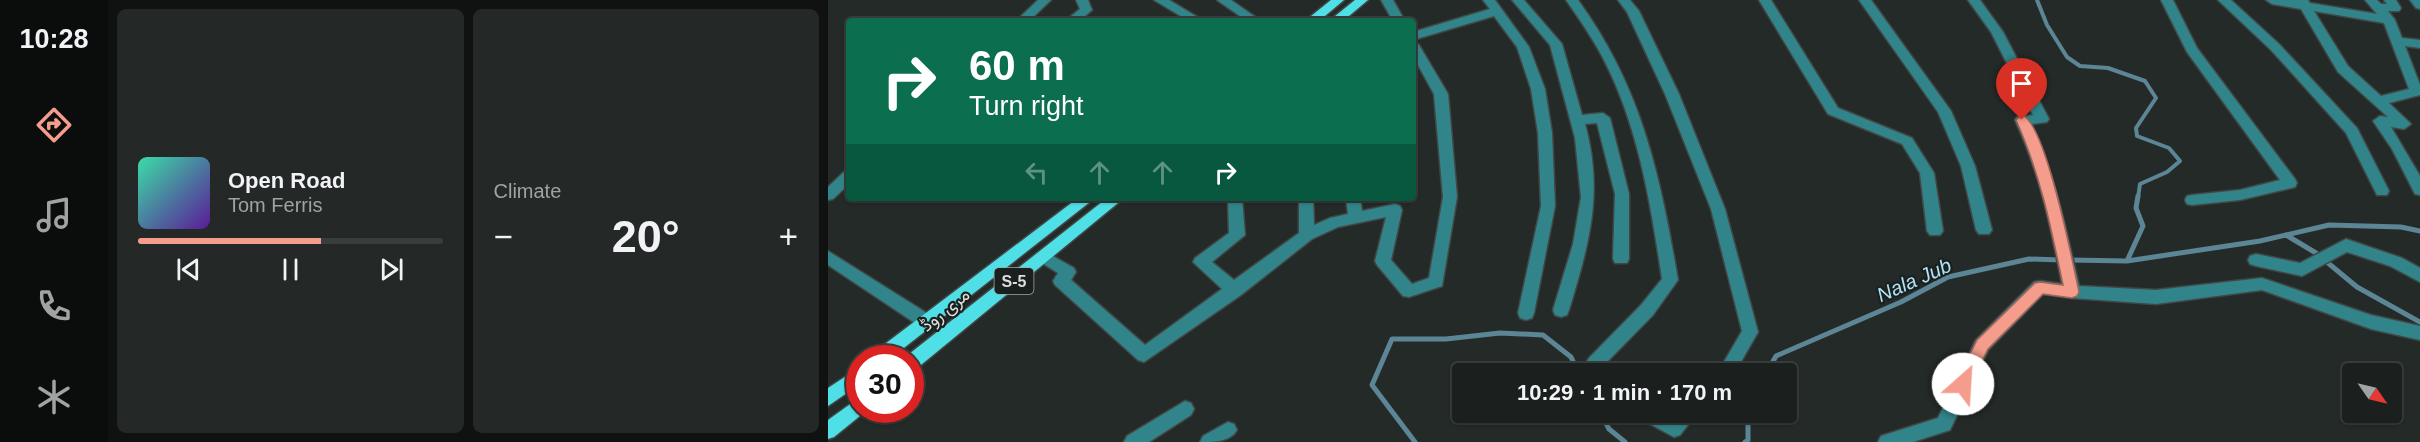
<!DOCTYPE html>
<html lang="en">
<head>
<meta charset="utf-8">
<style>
  :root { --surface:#1b201e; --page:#242827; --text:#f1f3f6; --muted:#a0a3a4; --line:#393e3c; --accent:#f49d8c }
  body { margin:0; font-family:Helvetica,Vazirmatn,sans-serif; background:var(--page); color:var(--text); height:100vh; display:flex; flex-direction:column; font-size:22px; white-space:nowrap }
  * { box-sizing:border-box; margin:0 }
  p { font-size:20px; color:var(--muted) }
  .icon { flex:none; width:33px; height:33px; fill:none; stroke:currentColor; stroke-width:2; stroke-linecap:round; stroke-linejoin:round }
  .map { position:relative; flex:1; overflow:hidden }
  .drawer { display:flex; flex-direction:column; gap:9px; padding:9px; background:#0f1210; width:720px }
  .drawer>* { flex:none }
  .banner { position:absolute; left:18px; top:18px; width:570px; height:183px; border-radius:6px; box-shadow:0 2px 4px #0004,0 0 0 2px var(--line); background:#0b6e4f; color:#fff; overflow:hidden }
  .needle { width:39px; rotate:124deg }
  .controls { position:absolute; left:1514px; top:363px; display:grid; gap:12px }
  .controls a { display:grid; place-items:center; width:60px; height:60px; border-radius:6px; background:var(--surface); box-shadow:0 2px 4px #0004,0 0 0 2px var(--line); font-size:30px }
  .speed { position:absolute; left:18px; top:345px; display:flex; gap:12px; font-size:30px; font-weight:700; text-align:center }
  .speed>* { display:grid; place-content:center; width:78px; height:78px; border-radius:50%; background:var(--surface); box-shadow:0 2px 4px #0004,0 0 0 2px var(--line); line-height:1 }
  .speed .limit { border:9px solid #d22; background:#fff; color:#111 }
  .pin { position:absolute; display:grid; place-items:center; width:51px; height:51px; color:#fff; margin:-62px -26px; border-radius:50% 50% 50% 0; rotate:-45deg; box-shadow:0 0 6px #0007 }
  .pin .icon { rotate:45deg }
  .me { position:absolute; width:66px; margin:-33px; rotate:26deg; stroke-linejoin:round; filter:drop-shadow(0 0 4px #0008) }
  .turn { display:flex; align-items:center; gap:21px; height:126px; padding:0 24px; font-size:27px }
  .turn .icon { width:78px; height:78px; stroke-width:2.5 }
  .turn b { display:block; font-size:42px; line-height:51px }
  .lanes { display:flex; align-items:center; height:57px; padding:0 24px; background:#0003; justify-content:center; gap:30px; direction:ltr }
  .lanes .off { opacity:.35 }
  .big { font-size:45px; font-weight:700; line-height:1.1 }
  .drawer .widget { flex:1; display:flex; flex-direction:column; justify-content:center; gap:9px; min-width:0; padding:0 21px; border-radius:9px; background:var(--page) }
  .song { display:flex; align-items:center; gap:18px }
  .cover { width:72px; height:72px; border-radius:9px; background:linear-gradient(135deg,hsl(160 70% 55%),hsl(270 70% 35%)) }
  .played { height:6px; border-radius:3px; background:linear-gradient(90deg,var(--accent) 60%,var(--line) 60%) }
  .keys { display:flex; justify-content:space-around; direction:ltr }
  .heat { display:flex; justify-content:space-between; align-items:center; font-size:33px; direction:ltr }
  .drawer .tiles { flex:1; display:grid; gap:9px; grid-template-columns:repeat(2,1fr) }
  .trip { position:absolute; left:624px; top:363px; width:345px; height:60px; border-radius:6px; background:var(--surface); box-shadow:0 2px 4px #0004,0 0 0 2px var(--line); font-weight:700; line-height:60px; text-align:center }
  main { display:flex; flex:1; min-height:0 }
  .tab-bar { display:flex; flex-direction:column; width:108px; justify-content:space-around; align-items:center; background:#0b0d0c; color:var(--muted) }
  .tab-bar .icon { width:42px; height:42px }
  .tab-bar .on { color:var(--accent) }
  .tab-bar b { font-size:27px; color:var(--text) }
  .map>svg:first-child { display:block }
</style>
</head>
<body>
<main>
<nav class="tab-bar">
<b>10:28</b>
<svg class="icon on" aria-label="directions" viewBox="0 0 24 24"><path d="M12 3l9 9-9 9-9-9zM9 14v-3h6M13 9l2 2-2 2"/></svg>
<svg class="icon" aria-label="music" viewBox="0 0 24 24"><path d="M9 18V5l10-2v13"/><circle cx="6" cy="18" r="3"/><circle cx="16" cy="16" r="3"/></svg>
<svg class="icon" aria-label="phone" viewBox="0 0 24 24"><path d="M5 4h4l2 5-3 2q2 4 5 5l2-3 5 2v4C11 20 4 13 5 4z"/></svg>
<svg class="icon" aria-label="climate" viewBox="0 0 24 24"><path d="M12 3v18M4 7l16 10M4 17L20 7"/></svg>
</nav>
<section class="drawer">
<div class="tiles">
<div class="widget">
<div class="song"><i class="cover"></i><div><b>Open Road</b><p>Tom Ferris</p></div></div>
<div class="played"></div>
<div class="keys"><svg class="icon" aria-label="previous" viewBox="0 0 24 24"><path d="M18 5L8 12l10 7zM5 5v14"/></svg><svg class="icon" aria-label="pause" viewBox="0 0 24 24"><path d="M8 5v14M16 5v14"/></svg><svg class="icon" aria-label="next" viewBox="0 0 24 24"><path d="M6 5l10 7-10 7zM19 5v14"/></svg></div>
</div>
<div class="widget"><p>Climate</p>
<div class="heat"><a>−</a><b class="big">20°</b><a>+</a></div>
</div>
</div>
</section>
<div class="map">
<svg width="1592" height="442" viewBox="0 0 1592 442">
  <rect width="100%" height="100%" fill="#242a28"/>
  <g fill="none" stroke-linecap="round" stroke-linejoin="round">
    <path stroke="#5c8595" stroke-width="4" d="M1209,0L1219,25L1239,57L1252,66L1280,68L1317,81L1328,98L1308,128L1309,136L1341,148L1352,161L1339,172L1312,184L1310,198"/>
    <path stroke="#5c8595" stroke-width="5" d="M1458,235L1488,253L1529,287L1592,322
      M1242,260L1299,261L1432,241L1501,225L1573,227L1592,231
      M1299,261L1315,226L1308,208L1310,196
      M938,374L948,356L1073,302L1120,277L1201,259L1233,260
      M772,412L781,429L797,442
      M587,442L544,385L564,339H618L672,333L715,335L743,357L751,374
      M917,442L920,440V412"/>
    <defs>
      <path id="minor" d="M210,0H223L201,21H188Z
        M248,0H260L264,10L251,21H237L252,9Z
        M326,0H341L376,21H361Z
        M389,0H403L433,21H419Z
        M553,0H565L577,21H565Z
        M655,0H667L701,47L717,89L724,133L727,206L706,313L704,318L698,320L692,318L690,313L713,206L710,133L703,89L689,47L666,16L585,40V32L662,9Z
        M684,0H696L734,44L754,115L775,113L782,118L801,194V259L799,263H787L785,259L787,194L769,123L757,124C776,193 761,244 741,310L739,315L733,317L727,315L725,310L745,244L753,197L747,138L722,45Z
        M738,0H750C814,88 832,175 850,280L825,315L777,364L783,374H765L758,363L761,358L813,305L834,279C823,206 811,129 777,62C766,40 752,20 738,0Z
        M790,0H802L811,11L851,94L897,209L930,332L906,374H889L914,331L883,209L837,94L799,12Z
        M931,0H943L1010,108L1084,138L1106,173L1115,231L1112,235H1102L1099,231L1092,173L1074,144L1000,114Z
        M1031,0H1043L1123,111L1147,166L1164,230L1161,234H1151L1148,230L1133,166L1110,112Z
        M1140,0H1152L1175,32L1221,119L1219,122L1203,124C1227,176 1238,230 1251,286L1328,290L1434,278L1543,315L1592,326V340L1543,329L1434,290L1328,304L1244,298L1215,294L1160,350L1122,430L1085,442H1050L1053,436L1110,418L1148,340L1206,282L1212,281L1234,284C1223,227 1212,173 1187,120L1189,117L1205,115L1163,32Z
        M1333,0H1345L1369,48L1467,179L1469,183L1467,187L1412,200L1364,205L1359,204L1357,200L1359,196L1364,195L1412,190L1452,180L1359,52Z
        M1390,0H1403L1451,44L1529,128L1561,191L1559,195H1549L1518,133L1443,50Z
        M1438,0H1480L1482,3L1549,14L1537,0H1549L1553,4H1559L1556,0H1568L1573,8L1571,11H1560L1567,20L1574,38L1592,40V48L1577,46L1592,85V95L1561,103L1583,124L1576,129L1563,127L1592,176V195L1587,194L1564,149L1545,121L1552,116L1560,117L1510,72L1473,9L1444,4ZM1486,11L1556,23L1581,89L1553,96L1520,66Z
        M1582,0H1592V9L1588,8Z
        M585,41L591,45L620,94L629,197L614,286L581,297L575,296L549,265L547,261L558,217L510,227L484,239L413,295L316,362L310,360L227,285L225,281L230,273L211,261L208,257L211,253L216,251L246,268L248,272L243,280L317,345L394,289L365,262L367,258L401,233L400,198H414L417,235L384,262L406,280L471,233V198H485L486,225L502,218L520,214L518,198H532L534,211L567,204L572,206L574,210L563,260L584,284L601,278L615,197L606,94L585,56Z
        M21,171V184L5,199L0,200V187L16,172Z
        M1518,239L1574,258L1592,268V282L1562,266L1519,252L1474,276L1428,266L1422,264L1420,260L1422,256L1428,254L1472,263Z
        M0,251L105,317L107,322L105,327L99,329L93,327L0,265Z
        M357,401L363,403L366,409L363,415L321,442H296L299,436Z
        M808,412H834L844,418L849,412H870L852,435L846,437L811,418Z
        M400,422L406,424L409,430C402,442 386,442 372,442L375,436Z"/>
      <path id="major" d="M503,0H516L491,21H477Z
        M527,0H540L515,21H501Z
        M250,198H267L63,358H43L45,353Z
        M279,198H296L88,369L82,371V358H76Z
        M32,367V384L0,406V388Z
        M32,397V410L38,411L6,437L0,439V420Z"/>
    </defs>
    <use href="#minor" stroke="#414745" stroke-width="3"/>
    <use href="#major" stroke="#414745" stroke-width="3"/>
    <use href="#minor" fill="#31858a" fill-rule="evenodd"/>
    <use href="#major" fill="#4fdfe6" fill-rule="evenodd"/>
  </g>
  <path fill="#f49d8c" stroke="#9f665b" stroke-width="1.5" d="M1194,115C1218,123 1245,264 1251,292L1249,296L1244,298L1215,294L1160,349L1140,389L1135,391L1129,389L1127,384L1149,340L1207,283L1212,282L1235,285C1223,227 1212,173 1188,120Z"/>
  <g text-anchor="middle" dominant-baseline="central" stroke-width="4.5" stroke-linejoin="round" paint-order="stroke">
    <rect fill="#1a201e" stroke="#a2a6a4" stroke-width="1.5" x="166.5" y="268" width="39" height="26" rx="4.5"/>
    <g font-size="16" font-weight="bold" fill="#dcdfde">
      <text x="186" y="281">S-5</text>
    </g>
    <g font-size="18" fill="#dcdfde" stroke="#1a201e">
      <text transform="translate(117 310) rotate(-39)">مری روڈ</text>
    </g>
    <g font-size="20" font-style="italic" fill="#b2e2f9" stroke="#1a201e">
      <text transform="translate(1086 280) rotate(-24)">Nala Jub</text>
    </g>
  </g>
</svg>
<div class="controls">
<a><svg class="needle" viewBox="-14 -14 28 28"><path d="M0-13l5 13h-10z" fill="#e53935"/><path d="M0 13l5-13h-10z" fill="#a0a3a4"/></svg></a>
</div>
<div class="speed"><div class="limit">30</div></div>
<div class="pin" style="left:1194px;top:120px;background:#d93025"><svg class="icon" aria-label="arrive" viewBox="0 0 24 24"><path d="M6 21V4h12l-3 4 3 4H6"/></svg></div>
<svg class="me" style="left:1135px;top:384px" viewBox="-20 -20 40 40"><circle r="19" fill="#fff"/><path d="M0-13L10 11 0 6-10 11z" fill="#f49d8c"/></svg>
<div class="trip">10:29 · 1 min · 170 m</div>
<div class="banner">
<div class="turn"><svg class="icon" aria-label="right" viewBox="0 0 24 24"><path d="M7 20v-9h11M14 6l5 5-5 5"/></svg><div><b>60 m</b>Turn right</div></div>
<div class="lanes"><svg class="icon off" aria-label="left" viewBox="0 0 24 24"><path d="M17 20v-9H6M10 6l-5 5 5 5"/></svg><svg class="icon off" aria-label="ahead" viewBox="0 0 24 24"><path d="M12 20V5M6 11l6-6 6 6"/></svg><svg class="icon off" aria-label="ahead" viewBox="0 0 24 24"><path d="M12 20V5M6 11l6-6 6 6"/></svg><svg class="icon" aria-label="right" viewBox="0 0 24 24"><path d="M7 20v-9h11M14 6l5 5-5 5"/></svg></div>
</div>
</div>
</main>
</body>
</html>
